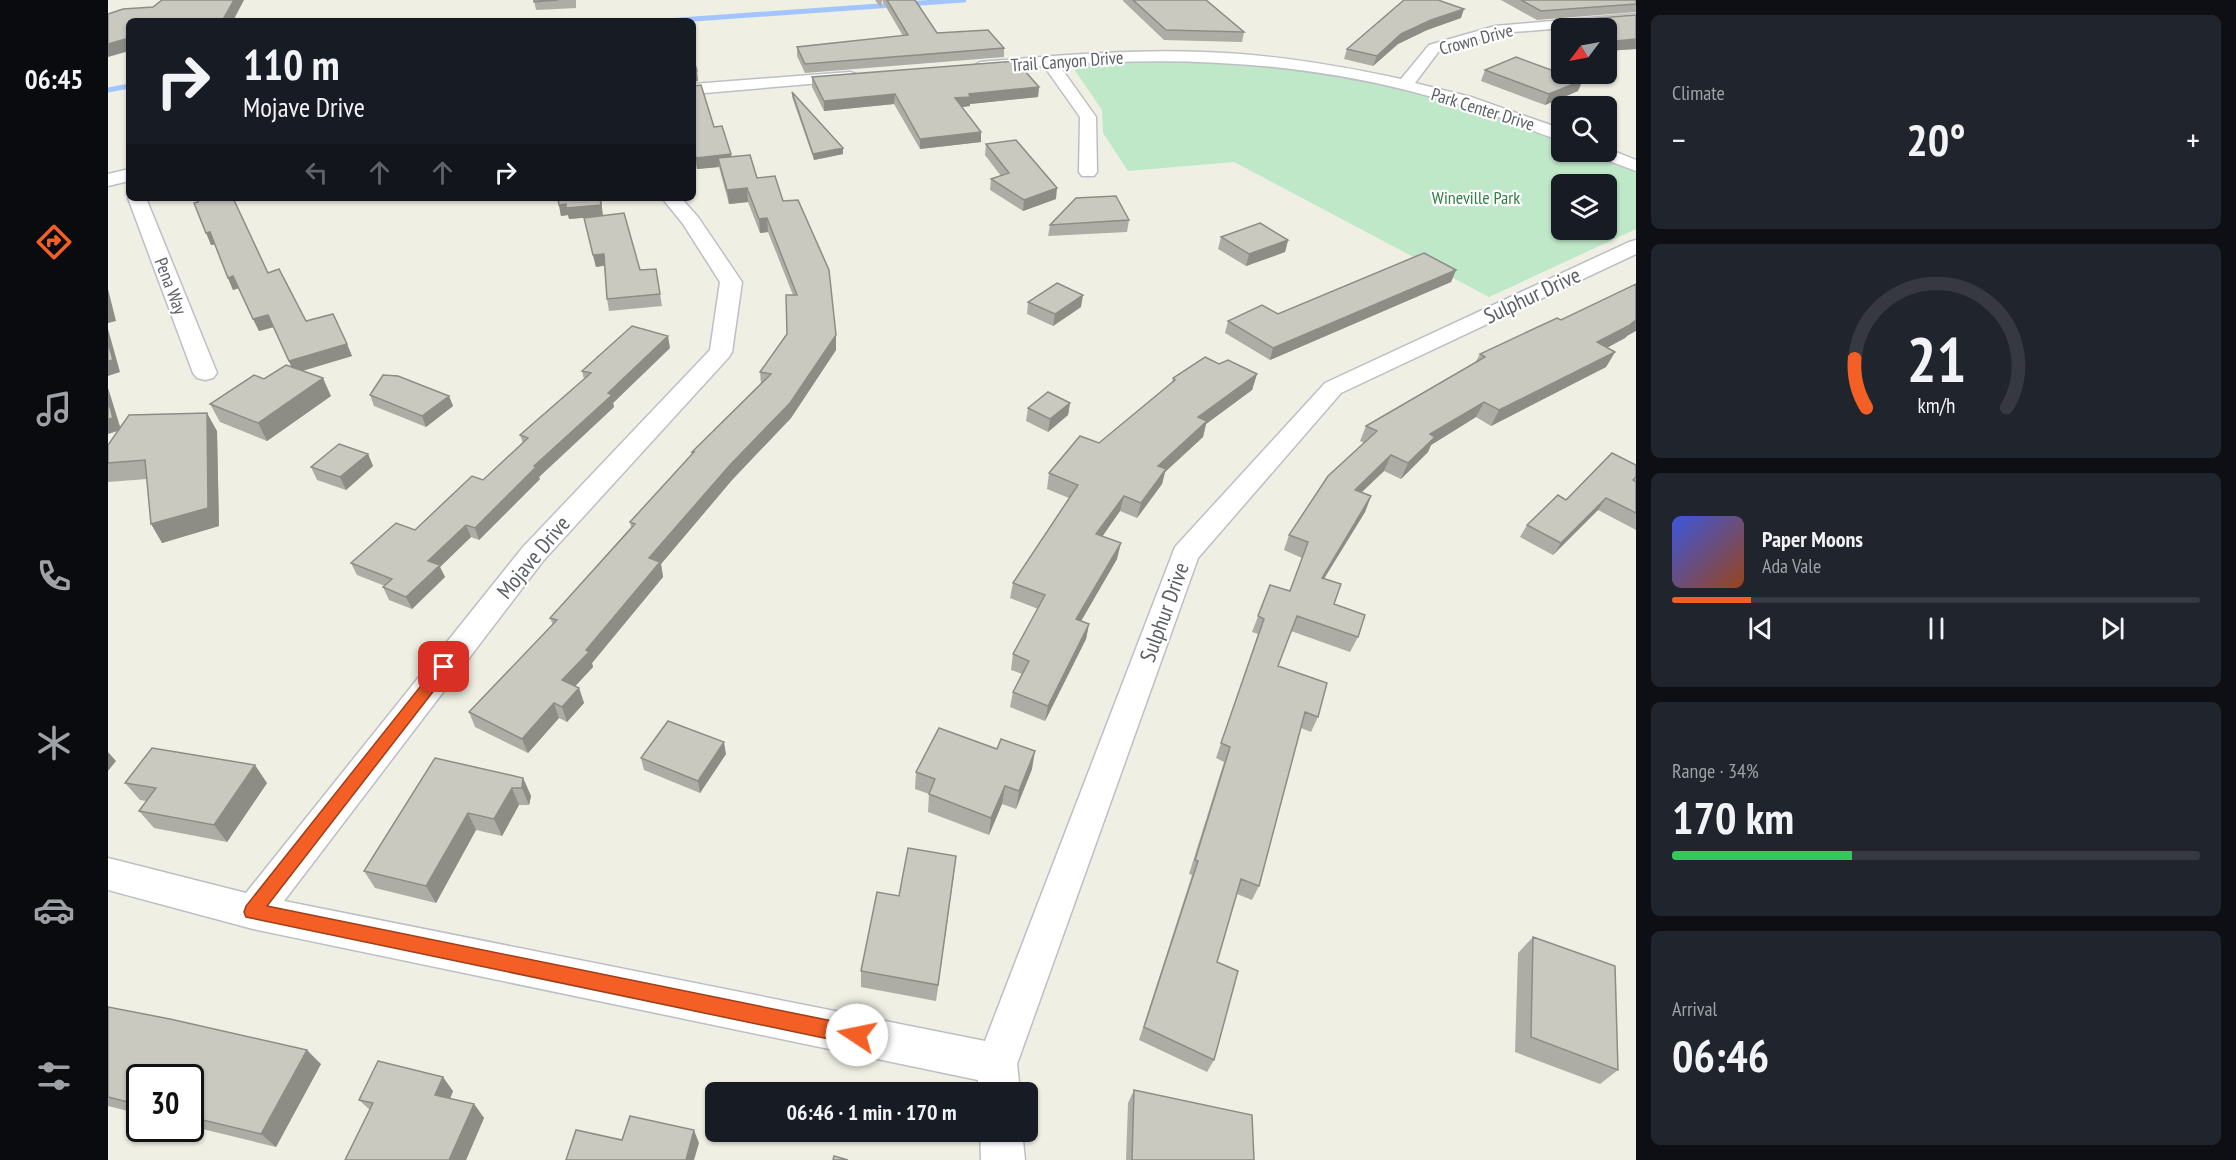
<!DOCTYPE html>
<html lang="en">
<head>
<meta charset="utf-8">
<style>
  :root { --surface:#171b24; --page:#20242c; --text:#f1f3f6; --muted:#9ea1a6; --line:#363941; --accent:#f35f25 }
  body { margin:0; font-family:"PT Sans Narrow",sans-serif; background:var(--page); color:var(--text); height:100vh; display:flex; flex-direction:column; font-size:22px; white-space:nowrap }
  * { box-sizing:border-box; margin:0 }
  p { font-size:20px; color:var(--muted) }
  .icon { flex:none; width:33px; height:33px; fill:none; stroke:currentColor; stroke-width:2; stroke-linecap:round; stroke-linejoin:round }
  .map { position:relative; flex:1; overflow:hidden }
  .details { display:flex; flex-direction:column; gap:15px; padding:15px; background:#0d0f14; width:600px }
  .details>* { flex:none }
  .top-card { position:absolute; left:18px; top:18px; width:570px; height:183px; border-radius:9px; box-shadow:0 2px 4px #0004; background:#171b24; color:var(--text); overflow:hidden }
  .needle { width:39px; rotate:238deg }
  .fabs { position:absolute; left:1443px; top:18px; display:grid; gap:12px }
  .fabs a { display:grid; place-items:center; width:66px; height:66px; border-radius:9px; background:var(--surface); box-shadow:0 2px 4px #0004; font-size:30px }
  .speed { position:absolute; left:18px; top:1064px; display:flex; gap:12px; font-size:30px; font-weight:700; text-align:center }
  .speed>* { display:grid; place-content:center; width:78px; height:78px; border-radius:50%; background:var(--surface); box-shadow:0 2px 4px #0004; line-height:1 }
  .speed .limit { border:3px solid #111; border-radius:9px; background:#fff; color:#111 }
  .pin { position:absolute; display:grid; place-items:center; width:51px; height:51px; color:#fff; margin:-26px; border-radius:12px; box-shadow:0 3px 9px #0006 }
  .me { position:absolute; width:66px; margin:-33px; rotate:281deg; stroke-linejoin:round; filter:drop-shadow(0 0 4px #0008) }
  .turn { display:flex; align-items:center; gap:21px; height:126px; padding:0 18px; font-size:27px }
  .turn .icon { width:78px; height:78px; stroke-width:2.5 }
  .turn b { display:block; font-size:42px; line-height:51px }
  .lanes { display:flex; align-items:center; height:57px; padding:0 18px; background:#0003; justify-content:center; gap:30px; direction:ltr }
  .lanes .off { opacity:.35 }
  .big { font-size:45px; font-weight:700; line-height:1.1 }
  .details .card { flex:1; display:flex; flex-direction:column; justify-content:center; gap:9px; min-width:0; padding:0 21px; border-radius:9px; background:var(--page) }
  .details .dial { align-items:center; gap:0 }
  .dial svg { height:156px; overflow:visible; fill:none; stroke:var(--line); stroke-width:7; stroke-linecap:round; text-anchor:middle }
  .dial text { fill:var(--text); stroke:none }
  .song { display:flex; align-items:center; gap:18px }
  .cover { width:72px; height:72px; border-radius:9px; background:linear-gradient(135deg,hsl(230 70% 55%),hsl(20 70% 35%)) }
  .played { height:6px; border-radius:3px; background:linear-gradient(90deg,var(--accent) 15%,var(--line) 15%) }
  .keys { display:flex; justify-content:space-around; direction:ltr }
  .heat { display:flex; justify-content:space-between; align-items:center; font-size:33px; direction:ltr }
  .charge { height:9px; border-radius:4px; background:linear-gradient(90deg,#34c759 34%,var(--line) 0) }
  .trip { position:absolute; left:597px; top:1082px; width:333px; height:60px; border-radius:9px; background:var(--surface); box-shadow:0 2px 4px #0004; font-weight:700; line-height:60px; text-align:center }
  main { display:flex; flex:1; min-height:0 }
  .dock { display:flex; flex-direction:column; width:108px; justify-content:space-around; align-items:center; background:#090b0e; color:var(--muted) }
  .dock .icon { width:42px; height:42px }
  .dock .on { color:var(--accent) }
  .dock b { font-size:27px; color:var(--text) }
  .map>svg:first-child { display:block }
</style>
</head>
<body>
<main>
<nav class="dock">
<b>06:45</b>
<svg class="icon on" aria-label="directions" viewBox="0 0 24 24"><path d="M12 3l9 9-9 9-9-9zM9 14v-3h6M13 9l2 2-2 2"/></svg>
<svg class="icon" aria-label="music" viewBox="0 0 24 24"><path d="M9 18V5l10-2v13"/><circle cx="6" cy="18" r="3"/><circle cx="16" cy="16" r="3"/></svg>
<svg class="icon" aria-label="phone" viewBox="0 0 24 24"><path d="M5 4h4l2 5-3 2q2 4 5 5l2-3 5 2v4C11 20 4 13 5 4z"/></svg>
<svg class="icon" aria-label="climate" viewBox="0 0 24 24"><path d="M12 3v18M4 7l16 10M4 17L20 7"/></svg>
<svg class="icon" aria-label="car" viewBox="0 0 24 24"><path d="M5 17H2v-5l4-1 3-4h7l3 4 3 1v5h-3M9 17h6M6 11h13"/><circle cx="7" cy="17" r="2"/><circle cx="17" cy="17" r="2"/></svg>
<svg class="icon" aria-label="filters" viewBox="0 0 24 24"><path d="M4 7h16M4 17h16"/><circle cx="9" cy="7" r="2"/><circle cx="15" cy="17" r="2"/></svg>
</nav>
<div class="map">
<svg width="1528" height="1160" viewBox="0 0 1528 1160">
  <rect width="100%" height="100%" fill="#efefe3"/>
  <path fill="#bee8c7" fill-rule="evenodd" d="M1060,60C1148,63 1240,70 1325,95C1369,108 1412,125 1453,143L1454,152H1475L1528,173V229L1381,297L1126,162L1020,171L995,133L994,110L964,66L1004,61ZM1454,184H1498V230H1454Z"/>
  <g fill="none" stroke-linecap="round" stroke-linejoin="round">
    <path stroke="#a3c5ff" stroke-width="5" d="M558,21L856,0
      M0,90L21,86"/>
    <defs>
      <path id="minor" d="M1528,14V22L1393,33L1331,51L1307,83L1363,97L1454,129V140C1436,136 1419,128 1402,121C1370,109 1336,100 1302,91C1187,62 1070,56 951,65L988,117L989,172L986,176H974L971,172L972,117L936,66L872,72L864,67L872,62C946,56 1020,49 1095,52C1162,54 1228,65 1293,79L1321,45L1387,26Z
        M742,72L748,74L750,77L748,80L585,94V84Z
        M1498,148L1528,160V171L1488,156L1485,152H1498Z
        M21,169V181L0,186V174Z
        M21,196V198H38L109,373L105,378L97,380L89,378L85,373L20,198Z
        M554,198H573L590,217L634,282L624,352L621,357L435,561L176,901L877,1041L1067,547L1217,383L1521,242L1528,240V254L1233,393L1090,558L909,1064L912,1092H870V1080L145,929L0,890V858L138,893L415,547L602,350L612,282L575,224Z
        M872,1131H914L917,1160H873Z"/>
    </defs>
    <use href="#minor" stroke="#bdbfc5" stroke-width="3"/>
    <use href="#minor" fill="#fff" fill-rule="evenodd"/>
  </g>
  <path fill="#aeada5" d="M426,0H468V8L428,10Z
    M767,0H774L773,8Z
    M774,0H807L829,33L896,48V57L697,73L689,56V47L795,36Z
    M1015,0H1098L1136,32L1134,42L1056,40L1015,1Z
    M1393,0H1528V12L1429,20Z
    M1528,15V49L1498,51V28H1454V34L1448,31L1452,21Z
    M1353,18L1319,30L1290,44L1265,66L1236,59L1239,49Z
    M1377,70L1470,91L1437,105L1373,81Z
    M704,77L931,87L930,97L862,104V106L854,107L873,142L812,149L786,104L716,111L704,87Z
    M585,86L606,127L623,157L649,178L675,201L728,335V350L683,418L624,480L553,564L555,577L484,663L485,667L467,686L471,688L476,703L459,722L451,718L420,753L367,727L361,712L445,625L442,618L523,527L522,522L585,454L584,452L653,384L652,372L679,334L685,295L660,232L652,233L640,202L621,204L611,167L589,169L585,153Z
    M684,92L735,154L706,160L684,97Z
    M878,144L948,199L915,211L882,190L883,179L893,176L877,155Z
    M90,202L160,273L198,321L239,344L244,356L195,371L223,396L159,441L112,422L102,404L183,366L166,327L151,331L131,288L125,290L120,278L107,244L103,245Z
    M451,205L495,216L532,270L548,269L554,306L501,311L499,299L496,266L488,267L476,218L487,217L461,219L460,215L453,216Z
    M1021,220L1019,232L940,236L942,225Z
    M1113,237L1180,240L1177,252L1138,266L1110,249Z
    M1348,270L1343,282L1162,360L1117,333L1120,321L1170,314Z
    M920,302L973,307L945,326L919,314Z
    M1453,320L1519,336L1517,338L1499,348L1507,352L1498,367L1383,426L1368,417L1323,445L1320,452L1293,479L1276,471L1254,492L1263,496L1257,512L1216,579L1226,604L1250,637L1242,652L1183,631L1170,666L1210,717L1203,732L1193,728L1151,886L1144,900L1129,894L1109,962L1106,1060L1099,1072L1031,1040L1084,875L1081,874L1116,762L1108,758L1150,634L1144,632L1162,585L1182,591L1194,558L1176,550L1181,535L1256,443L1252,441L1258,426L1367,363L1372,354Z
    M562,348L505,403L506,407L431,477L432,479L371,540L363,537L332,567L337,577L304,609L281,600L275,587L277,586L249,575L243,563L307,530L375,480L415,443L412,435L476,379L474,371Z
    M1111,364L1149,374L1144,390L1098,424L1095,437L1057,472L1054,484L1029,518L1012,511L994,536L1009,559L973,621L981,624L978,639L937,721L902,707L905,692L914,674L903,670L905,654L930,609L902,598L905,583L961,498L939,489L941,473L991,443L1064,382L1065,378Z
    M0,388L12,427L109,431L111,526L54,543L39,479L0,482V445L10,431Z
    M262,395L341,396L345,406L318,427L266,406Z
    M962,403L960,415L940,432L918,421L920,408Z
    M260,454L265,466L238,490L209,480L203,467Z
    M1528,465V530L1490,510L1445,555L1412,537L1419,525L1458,500Z
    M618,754L592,793L536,770L533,758Z
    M924,769L908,809L894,804L881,835L820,812L821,794L807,789L808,772Z
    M415,778L423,796L421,805H411L394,836L368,830L328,903L267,888L256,871Z
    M17,783H159L119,842L46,828L31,811L38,801L32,800Z
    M846,873L828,1001L753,987V971Z
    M1425,937L1510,1070L1492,1084L1407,1052L1410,953Z
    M0,1007L213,1064L168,1147L82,1126V1077H32V1114L0,1106Z
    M1026,1090L1146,1160H1018L1020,1103Z
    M345,1091L342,1099L366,1104L376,1118L358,1160H237L262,1110L251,1100Z"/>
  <path fill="#8d8d86" d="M126,0H136L125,21H114Z
    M1356,9L1353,18L1319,30L1290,44L1265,66L1269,56L1293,34L1323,20Z
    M21,38V51L0,57V44Z
    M1528,39V49L1498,51V42Z
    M589,71L590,81L585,82V72Z
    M1475,80L1470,91L1437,105L1441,94Z
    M931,87L930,97L862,104V106L847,108V98L861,94Z
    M787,94L786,104L716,111V101Z
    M873,132V142L812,149V139Z
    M735,148V154L706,160L705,154Z
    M623,154L624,165L610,158L611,167L589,169L588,158Z
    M639,188L640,202L621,204L619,190Z
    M949,188L948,199L915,211L916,200Z
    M493,198L495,216L461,219L460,215L453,216L451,205Z
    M659,218L660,232L652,233L651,219Z
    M102,232L108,244L103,245L98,233Z
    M1180,240L1177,252L1138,266L1141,254Z
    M496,254L498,265L488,267L485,255Z
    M1348,270L1343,282L1162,360L1165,348Z
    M125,276L131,288L125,290L120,278Z
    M0,289L8,321L0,323Z
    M975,295L973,307L945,326L947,314Z
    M160,315L166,327L151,331L145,319Z
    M1528,320V331L1519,336L1517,338L1481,357L1489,342Z
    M0,329L12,372L0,376Z
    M728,335V350L683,418L624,480L553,564L555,577L484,663L485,667L459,695L454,680L478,650L541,558Z
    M560,336L562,348L505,403L506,407L431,477L432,479L371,540L367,528L426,466L500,393Z
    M239,344L244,356L186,373L181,361Z
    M1507,352L1498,367L1383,426L1391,410Z
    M1149,374L1144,390L1098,424L1095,437L1057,472L1054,484L1029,518L1033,503L1050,466L1090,417Z
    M215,378L223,396L159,441L150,423Z
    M0,388L13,430L0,434Z
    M341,396L345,406L318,427L314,416Z
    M1376,402L1368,417L1323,445L1320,452L1293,479L1300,463L1322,434Z
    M962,403L960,415L940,432L942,419Z
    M99,413L109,431L111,526L54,543L43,524Z
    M260,454L265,466L238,490L232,477Z
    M1283,455L1276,471L1240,505L1247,490Z
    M1016,496L1012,511L985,550L988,534Z
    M1263,496L1257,512L1207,593L1214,578Z
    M1498,498L1490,510L1445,555L1453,543Z
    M358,525L363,537L332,567L337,577L304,609L298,597L320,561Z
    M1013,543L1009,559L965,635L968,619Z
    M981,624L978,639L937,721L940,706Z
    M471,688L476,703L459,722L454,707Z
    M446,703L451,718L420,753L414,739Z
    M616,742L618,754L592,793L590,781Z
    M927,751L924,769L908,809L911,791Z
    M0,752L8,761L0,771Z
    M147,765L159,783L119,842L106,825Z
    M415,778L423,796L421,805L414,788Z
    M897,786L894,804L881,835L883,818Z
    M404,788L411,805L394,836L386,819Z
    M360,813L368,830L328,903L318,886Z
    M848,856L846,873L828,1001L830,985Z
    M199,1050L213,1064L168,1147L153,1134Z
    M335,1077L345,1091L338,1109L327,1095Z
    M366,1104L376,1118L358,1160H341Z
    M586,1130L591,1143L586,1160H578Z"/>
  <path fill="#cac9c0" stroke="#8d8d86" stroke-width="1.5" d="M54,0H126L114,21H21V38L0,44V14L15,9L45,7Z
    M426,0H450L426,2Z
    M779,0H807L829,33L880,30L896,48L697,64L689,47L800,35Z
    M1025,0H1098L1136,32L1058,30Z
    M1296,0H1330L1356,9L1323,20L1293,34L1269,56L1239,49Z
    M1413,0H1528V4L1433,11Z
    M1528,15V39L1498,42V28H1465L1452,21Z
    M585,57L589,71L585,72Z
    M1408,57L1454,74L1475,80L1441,94L1377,70Z
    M908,61L931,87L861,94L862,97L847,98L873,132L812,139L787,94L716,101L704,77Z
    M593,85L606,127L614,126L623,154L588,158L585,147V86Z
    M684,92L735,148L705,154Z
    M908,140L949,188L916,200L883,179L901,173L878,144Z
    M642,155L649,178L667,176L675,201L690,200L721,270L728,335L682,403L622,465L541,558L552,562L478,650L481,652L454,680L471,688L454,707L446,703L414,739L361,712L449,620L442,618L527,524L522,522L586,452H584L663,374L652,372L679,334L678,295H689L659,218L651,219L639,188L619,190L610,158Z
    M1008,196L1021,220L942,225L968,198Z
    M88,198H125L160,273L171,269L198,321L225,314L239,344L181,361L160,315L145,319L125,276L120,278L102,232L98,233L86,203L90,202Z
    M450,198H492L493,205L458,208V204L451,205Z
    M516,213L532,270L548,269L552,294L499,299L496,254L485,255L476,218Z
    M1152,223L1180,240L1141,254L1113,237Z
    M1316,253L1348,270L1165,348L1120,321L1154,305L1170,314Z
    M949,283L975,295L947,314L920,302Z
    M1528,284V320L1524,323H1526L1489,342L1507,352L1391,410L1376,402L1322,434L1327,437L1300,463L1283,455L1247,490L1263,496L1214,578L1233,584L1226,604L1257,615L1250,637L1189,616L1170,666L1219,683L1210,717L1197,712L1151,886L1133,879L1109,962L1130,971L1106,1060L1036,1027L1090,861L1087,860L1122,747L1113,743L1156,619L1150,616L1162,585L1182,591L1200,542L1181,535L1220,476L1269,431L1258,426L1377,357L1372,354L1449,318L1453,320Z
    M524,326L560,336L500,393L504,395L426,466L428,467L367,528L358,525L320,561L332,565L298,597L275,587L284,579L243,563L288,523L307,530L364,476L375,480L420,438L412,435L483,373L474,371Z
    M0,342L5,360L0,361Z
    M1097,357L1111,364L1120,360L1149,374L1090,417L1099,421L1050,466L1058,469L1033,503L1016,496L988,534L1013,543L968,619L981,624L940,706L905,692L921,661L905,654L937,595L905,583L970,485L941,473L972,436L991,443L1067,380L1065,378Z
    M178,365L215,378L150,423L102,404L146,375L156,379Z
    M275,375L290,376L341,396L314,416L262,395Z
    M940,392L962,403L942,419L920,408Z
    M0,400L5,418L0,419Z
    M99,413L100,508L43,524L37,460L0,463V445L21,415Z
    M231,444L260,454L232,477L203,467Z
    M1504,453L1528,465V477L1525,480L1528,482V513L1498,498L1453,543L1419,525L1450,495L1458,500Z
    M560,721L616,742L590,781L533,758Z
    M831,728L889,749L893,739L927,751L911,791L897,786L883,818L821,794L827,779L808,772Z
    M44,748L147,765L106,825L31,811L48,788L17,783Z
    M327,758L415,778L414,788H404L386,819L360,813L318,886L256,871Z
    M800,848L848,856L830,985L753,971L769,892L791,896Z
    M1425,937L1507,966L1510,1070L1423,1037Z
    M0,1007L62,1019L199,1050L153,1134L82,1117V1077H32V1105L0,1097Z
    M270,1061L335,1077L327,1095L366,1104L341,1160H237L265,1103L251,1100Z
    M1026,1090L1144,1115L1146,1160H1024Z
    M522,1116L586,1130L578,1160H458L468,1130L514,1140Z
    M726,1156L740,1160H725Z"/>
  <path fill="#f35f25" stroke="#9e3e18" stroke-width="1.5" d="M336,661L341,663L343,667L341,671L159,906L749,1026L756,1029L759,1035L756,1042L749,1045L138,917L136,912L138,906L331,663Z"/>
  <g text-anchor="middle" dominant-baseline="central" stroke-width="4.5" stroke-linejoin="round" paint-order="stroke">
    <g font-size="18" fill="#5b5e65" stroke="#fff">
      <text transform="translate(1368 39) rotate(-15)">Crown Drive</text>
      <text transform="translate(959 61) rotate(-4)">Trail Canyon Drive</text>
      <text transform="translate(1375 109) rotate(17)">Park Center Drive</text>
      <text transform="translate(63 286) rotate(69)">Pena Way</text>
    </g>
    <g font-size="18" fill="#2f8143" stroke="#fff">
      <text x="1368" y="197">Wineville Park</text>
    </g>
    <g font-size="22" fill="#5b5e65" stroke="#fff">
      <text transform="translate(1424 295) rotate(-25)">Sulphur Drive</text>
      <text transform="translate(425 557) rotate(-50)">Mojave Drive</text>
      <text transform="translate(1056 612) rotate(-70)">Sulphur Drive</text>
    </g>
  </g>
</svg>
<div class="fabs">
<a><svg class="needle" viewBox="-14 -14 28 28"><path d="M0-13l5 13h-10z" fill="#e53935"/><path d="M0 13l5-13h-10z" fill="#9ea1a6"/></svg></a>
<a><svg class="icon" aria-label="search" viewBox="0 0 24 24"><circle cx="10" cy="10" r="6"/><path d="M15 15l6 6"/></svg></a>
<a><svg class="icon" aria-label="layers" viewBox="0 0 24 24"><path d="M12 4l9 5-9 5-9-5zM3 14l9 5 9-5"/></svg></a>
</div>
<div class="speed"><div class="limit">30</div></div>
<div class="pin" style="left:336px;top:667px;background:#d93025"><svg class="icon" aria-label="arrive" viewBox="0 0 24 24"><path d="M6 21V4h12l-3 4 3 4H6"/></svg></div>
<svg class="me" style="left:749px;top:1035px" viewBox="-20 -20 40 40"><circle r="19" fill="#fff"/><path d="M0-13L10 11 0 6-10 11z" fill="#f35f25"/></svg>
<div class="trip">06:46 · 1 min · 170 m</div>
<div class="top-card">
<div class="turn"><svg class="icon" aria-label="right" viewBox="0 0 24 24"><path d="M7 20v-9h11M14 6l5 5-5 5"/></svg><div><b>110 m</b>Mojave Drive</div></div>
<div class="lanes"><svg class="icon off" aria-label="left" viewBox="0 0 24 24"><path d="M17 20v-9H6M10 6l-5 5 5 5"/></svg><svg class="icon off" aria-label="ahead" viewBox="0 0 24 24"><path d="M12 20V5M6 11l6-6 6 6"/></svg><svg class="icon off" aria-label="ahead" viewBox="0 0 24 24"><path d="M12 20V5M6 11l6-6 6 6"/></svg><svg class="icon" aria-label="right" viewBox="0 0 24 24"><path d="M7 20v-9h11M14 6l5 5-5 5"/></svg></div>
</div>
</div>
<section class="details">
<div class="card"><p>Climate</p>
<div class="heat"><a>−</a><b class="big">20°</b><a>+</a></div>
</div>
<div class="card dial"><svg viewBox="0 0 100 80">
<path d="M14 69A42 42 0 1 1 86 69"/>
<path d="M14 69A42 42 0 0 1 8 44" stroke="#f35f25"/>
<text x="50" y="56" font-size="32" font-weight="700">21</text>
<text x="50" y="72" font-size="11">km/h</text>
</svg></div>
<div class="card">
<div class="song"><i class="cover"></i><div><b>Paper Moons</b><p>Ada Vale</p></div></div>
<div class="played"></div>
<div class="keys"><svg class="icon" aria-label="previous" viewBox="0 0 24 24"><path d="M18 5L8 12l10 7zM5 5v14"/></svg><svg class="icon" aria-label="pause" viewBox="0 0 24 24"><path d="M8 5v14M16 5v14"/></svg><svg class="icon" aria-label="next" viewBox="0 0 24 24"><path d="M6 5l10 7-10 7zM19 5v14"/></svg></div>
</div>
<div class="card"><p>Range · 34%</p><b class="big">170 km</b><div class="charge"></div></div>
<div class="card"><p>Arrival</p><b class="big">06:46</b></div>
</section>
</main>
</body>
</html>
